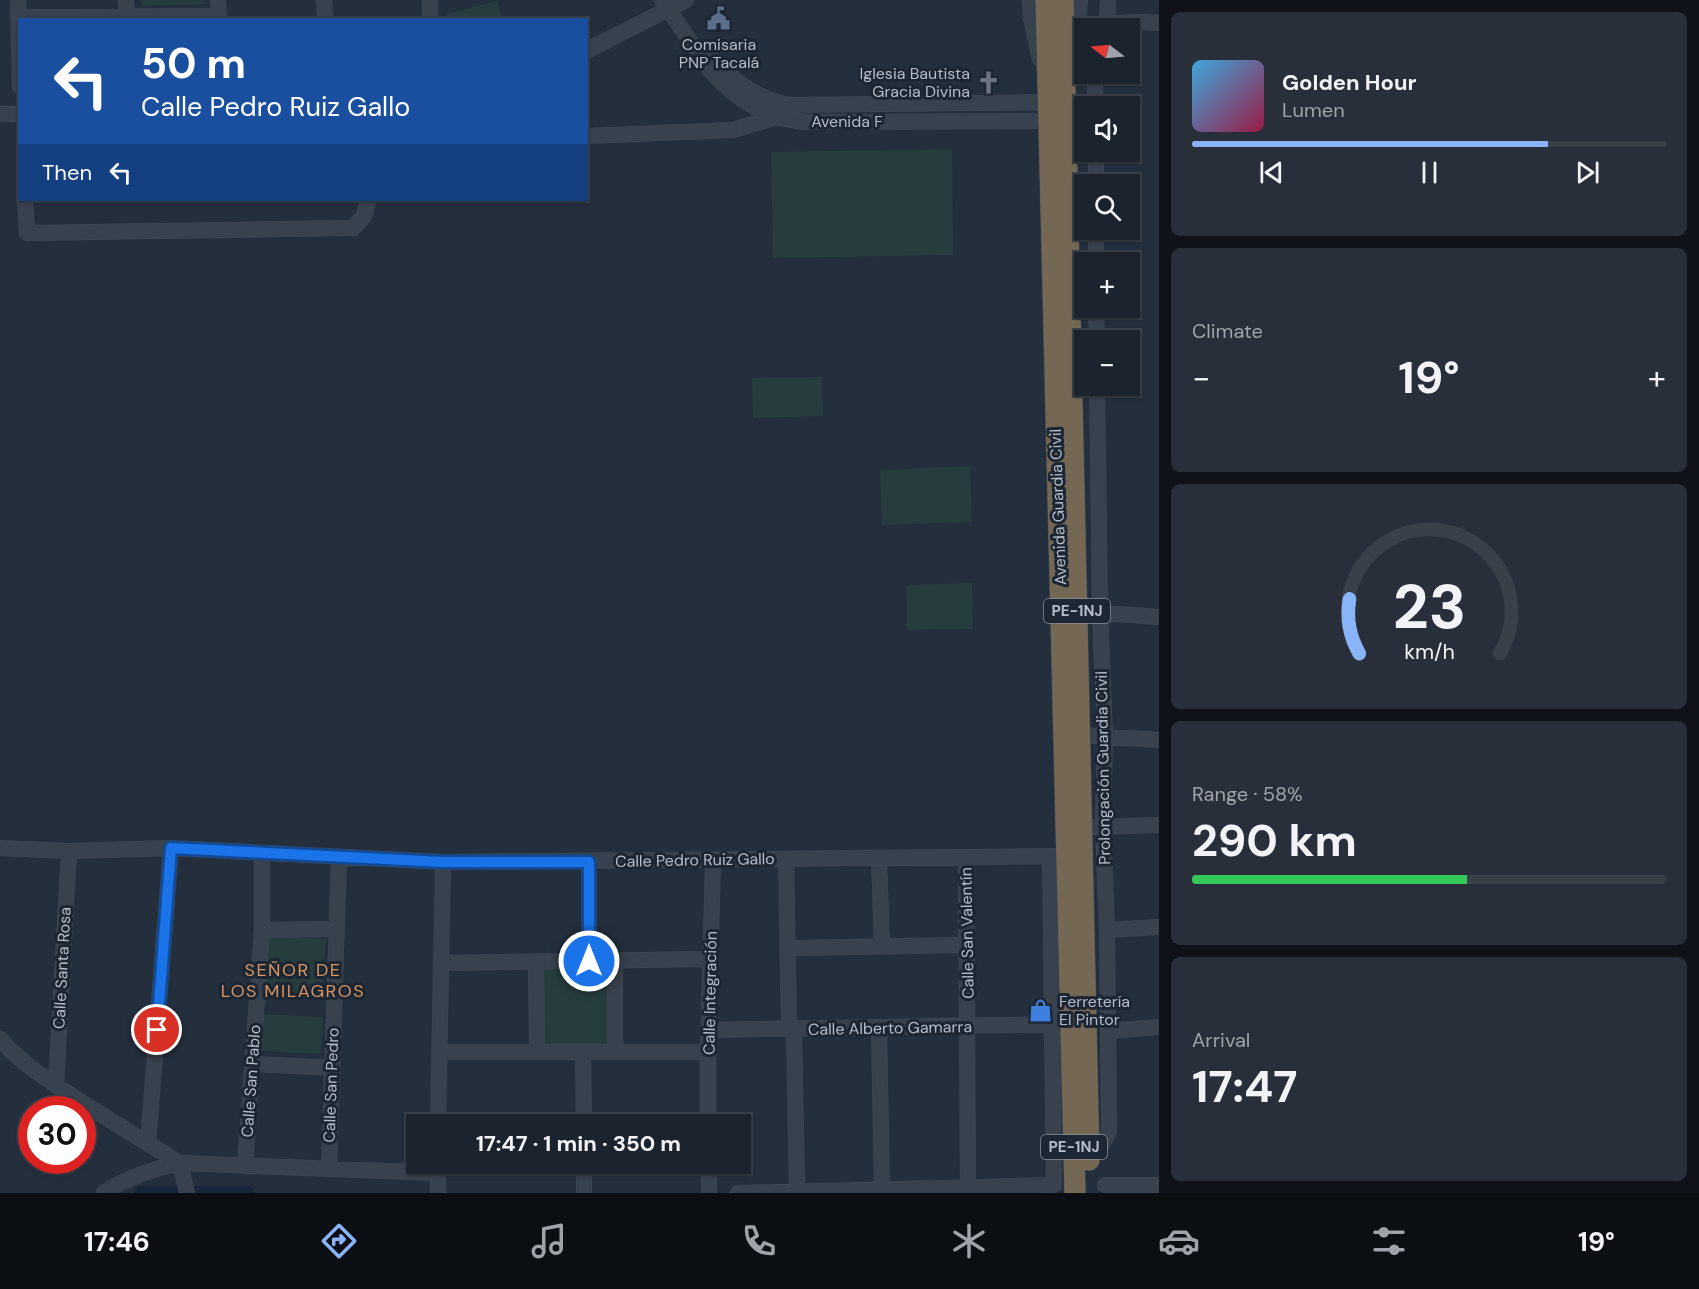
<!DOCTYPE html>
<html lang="en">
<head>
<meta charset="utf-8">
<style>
  :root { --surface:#1b232e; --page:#282f3a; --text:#f1f3f6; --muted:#a0a4aa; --line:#39404a; --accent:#8ab4f8 }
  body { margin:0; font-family:"DM Sans",sans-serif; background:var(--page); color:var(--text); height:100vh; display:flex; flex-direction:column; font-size:22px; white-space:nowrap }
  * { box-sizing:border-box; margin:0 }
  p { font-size:20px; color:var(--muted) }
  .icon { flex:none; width:33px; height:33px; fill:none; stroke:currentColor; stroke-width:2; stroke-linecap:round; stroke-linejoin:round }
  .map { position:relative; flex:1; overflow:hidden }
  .drawer { display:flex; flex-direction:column; gap:12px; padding:12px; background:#0f1319; width:540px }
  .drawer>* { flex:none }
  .hud { position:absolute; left:18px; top:18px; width:570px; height:183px; border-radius:0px; box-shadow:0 2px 4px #0004,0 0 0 2px var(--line); background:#1a4fa0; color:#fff; overflow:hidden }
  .needle { width:39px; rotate:286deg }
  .buttons { position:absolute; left:1074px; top:18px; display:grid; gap:12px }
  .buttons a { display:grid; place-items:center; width:66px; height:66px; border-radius:0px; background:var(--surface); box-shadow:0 2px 4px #0004,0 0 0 2px var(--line); font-size:30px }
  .speed { position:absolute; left:18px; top:1096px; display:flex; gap:12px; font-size:30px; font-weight:700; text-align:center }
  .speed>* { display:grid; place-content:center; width:78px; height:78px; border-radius:50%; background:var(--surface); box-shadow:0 2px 4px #0004,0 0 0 2px var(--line); line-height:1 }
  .speed .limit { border:9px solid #d22; background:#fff; color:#111 }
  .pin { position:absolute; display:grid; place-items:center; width:51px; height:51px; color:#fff; margin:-26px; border:3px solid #fff; border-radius:50%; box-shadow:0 2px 6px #0007 }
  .me { position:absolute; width:66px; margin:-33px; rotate:0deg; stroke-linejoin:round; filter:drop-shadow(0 0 4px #0008) }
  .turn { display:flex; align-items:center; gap:21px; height:126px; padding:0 24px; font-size:27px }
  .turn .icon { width:78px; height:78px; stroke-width:2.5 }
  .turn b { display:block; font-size:42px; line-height:51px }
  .then { display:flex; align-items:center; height:57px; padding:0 24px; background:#0003; gap:12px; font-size:22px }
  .big { font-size:45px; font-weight:700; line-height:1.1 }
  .drawer .card { flex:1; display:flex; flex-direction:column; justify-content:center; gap:9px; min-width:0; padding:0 21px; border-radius:9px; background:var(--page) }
  .drawer .dial { align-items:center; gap:0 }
  .dial svg { height:156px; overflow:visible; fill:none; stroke:var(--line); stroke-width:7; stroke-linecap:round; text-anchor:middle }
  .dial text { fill:var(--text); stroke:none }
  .song { display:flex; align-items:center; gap:18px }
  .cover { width:72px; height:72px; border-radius:9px; background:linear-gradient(135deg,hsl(200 70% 55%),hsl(340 70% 35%)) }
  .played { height:6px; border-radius:3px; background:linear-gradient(90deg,var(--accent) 75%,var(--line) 75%) }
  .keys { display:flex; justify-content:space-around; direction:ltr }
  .heat { display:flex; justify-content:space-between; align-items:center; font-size:33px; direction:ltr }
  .charge { height:9px; border-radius:4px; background:linear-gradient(90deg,#34c759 58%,var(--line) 0) }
  .trip { position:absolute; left:406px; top:1114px; width:345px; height:60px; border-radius:0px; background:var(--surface); box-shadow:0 2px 4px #0004,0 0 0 2px var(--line); font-weight:700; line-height:60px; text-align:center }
  .tab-bar { display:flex; height:96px; justify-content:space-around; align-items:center; background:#0b0e12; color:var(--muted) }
  .tab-bar .icon { width:42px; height:42px }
  .tab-bar .selected { color:var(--accent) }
  .tab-bar b { font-size:27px; color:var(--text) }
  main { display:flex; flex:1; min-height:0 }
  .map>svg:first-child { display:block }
</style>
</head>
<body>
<main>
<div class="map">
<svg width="1159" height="1193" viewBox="0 0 1159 1193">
  <rect width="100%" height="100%" fill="#242f3e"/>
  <path fill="#263c3f" d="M141,0H205L206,4L141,6Z
    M497,1L502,19H448L447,14Z
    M952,149L953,255L773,258L771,152Z
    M822,377L823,416L753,418L752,378Z
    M970,466L972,522L882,525L880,470Z
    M972,583L973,629L907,630L906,585Z
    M265,935L326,939L322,996L261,992Z
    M540,966L609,968L610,1046L541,1047Z
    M261,1014L323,1017L321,1054L259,1051Z"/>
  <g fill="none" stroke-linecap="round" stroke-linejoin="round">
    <path stroke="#17263c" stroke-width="14" d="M141,1193H247"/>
    <defs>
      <path id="minor" d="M18,0L20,87
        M126,0L127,16
        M218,0L219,20
        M324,0L325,20
        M430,0V20
        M662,0L709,69C735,99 768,120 808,122L1059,121
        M1030,0L1031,18L1040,59
        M19,17L219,16
        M1107,24L1108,0
        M1094,28C1115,21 1137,21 1159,23
        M586,51L686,0
        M709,54C732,80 756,99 790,105L1058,102
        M1095,74V106
        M1070,81L1075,63L1080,0
        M0,114H20
        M586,136L733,130L777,117L778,115
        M1096,152V184
        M25,200L27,233L353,228L364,216L368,200
        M1096,230V262
        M1096,308L1097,340
        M1097,386L1100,612L1105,737L1103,826L1107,930L1109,1132L1100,1148
        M1077,611L1159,617
        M1080,735L1159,740
        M1093,827L1159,825
        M0,848L69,851L171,848L443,862L1067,856
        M966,857L968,1189
        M879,858L882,946
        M786,859L789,1029
        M262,930L336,929
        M1107,930L1159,927
        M788,948L967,945
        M615,960V1052
        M589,961V862
        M536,962L537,1052
        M441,963L711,959
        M879,1028L882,1189
        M794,1029L797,1192
        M709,1030L1060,1024
        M1108,1031L1159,1027
        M0,1039C21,1064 50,1081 77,1099C111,1121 145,1142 180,1163L187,1193
        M439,1052H708
        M583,1052L584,1125
        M252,1064L332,1068
        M56,1085L69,851
        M438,1125L443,862
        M708,1125V1052L713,860
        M148,1144L171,848
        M584,1164V1193
        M709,1164V1193
        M245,1166L262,930V853
        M329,1169L339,858
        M1105,1185H1159
        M104,1193C127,1177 153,1169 180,1163L437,1173
        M438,1193V1164
        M738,1193L1054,1185L1050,857"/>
      <path id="highway" d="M1046,0L1075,1193
        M1063,0L1089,1160"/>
    </defs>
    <use href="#minor" stroke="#414a57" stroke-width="16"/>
    <use href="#highway" stroke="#434c59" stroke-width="22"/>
    <use href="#minor" stroke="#38414e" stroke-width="15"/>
    <use href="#highway" stroke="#746855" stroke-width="21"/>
  </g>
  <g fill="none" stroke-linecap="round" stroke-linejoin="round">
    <defs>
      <path id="route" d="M157,1030L171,848L443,862H589V961"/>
    </defs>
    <use href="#route" stroke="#114b97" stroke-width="15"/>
    <use href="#route" stroke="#1a73e8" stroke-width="10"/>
  </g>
  <defs>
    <symbol id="civic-bare" viewBox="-9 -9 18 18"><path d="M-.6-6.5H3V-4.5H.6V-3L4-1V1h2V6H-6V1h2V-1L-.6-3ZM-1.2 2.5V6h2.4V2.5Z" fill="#5c6f8a" stroke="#1d2633" stroke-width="2.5" paint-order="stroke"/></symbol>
    <symbol id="church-bare" viewBox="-9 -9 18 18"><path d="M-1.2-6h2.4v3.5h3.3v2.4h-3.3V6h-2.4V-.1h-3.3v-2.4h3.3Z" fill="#6b7280" stroke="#1d2633" stroke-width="2.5" paint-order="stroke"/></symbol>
    <symbol id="shop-bare" viewBox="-9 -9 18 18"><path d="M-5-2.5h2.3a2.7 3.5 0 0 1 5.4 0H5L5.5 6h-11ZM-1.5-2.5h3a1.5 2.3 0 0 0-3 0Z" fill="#3f7fe0" stroke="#1d2633" stroke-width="2.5" paint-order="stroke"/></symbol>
  </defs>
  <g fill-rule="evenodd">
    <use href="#civic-bare" x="702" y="2" width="33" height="33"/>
    <use href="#church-bare" x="972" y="66" width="33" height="33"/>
    <use href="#shop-bare" x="1024" y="994" width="33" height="33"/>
  </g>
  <g text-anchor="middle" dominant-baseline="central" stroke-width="6" stroke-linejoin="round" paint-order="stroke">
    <g fill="#1d2633" stroke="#878f9c" stroke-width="1.5">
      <rect x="1044" y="599" width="66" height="24" rx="4.5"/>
      <rect x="1041" y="1135" width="66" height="24" rx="4.5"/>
    </g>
    <g font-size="15" font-weight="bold" fill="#b4bcc9">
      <text x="1077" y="611">PE-1NJ</text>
      <text x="1074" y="1147">PE-1NJ</text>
    </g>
    <g font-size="16" fill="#b4bcc9" stroke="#1d2633">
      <text x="719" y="44">Comisaria<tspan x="719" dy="18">PNP Tacalá</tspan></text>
      <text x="970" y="73" text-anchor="end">Iglesia Bautista<tspan x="970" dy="18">Gracia Divina</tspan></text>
      <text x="1059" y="1001" text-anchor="start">Ferretería<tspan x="1059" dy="18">El Pintor</tspan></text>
    </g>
    <g font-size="16" fill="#b4bcc9" stroke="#1d2633">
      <text x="847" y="121">Avenida F</text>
      <text transform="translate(1058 507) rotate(-92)">Avenida Guardia Civil</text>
      <text transform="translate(1103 768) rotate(-91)">Prolongación Guardia Civil</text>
      <text transform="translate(695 860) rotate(-1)">Calle Pedro Ruiz Gallo</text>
      <text transform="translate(967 933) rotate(-91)">Calle San Valentín</text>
      <text transform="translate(62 968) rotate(-87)">Calle Santa Rosa</text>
      <text transform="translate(710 993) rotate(-89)">Calle Integración</text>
      <text transform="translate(890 1028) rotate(-1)">Calle Alberto Gamarra</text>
      <text transform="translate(251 1081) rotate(-86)">Calle San Pablo</text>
      <text transform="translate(331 1085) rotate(-88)">Calle San Pedro</text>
    </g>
    <g font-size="18" letter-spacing="1.5" fill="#d59563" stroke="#1d2633">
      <text x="293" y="970">SEÑOR DE<tspan x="293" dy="21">LOS MILAGROS</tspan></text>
    </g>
  </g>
</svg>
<div class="buttons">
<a><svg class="needle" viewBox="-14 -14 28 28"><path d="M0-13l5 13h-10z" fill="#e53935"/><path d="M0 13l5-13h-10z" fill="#a0a4aa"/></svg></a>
<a><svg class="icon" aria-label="sound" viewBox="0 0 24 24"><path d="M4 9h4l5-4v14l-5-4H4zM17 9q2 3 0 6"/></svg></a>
<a><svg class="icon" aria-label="search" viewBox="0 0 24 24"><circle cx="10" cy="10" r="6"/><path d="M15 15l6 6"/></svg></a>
<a>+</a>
<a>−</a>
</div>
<div class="speed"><div class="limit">30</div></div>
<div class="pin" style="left:157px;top:1030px;background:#d93025"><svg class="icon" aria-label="arrive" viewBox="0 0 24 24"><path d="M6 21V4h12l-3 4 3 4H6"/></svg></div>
<svg class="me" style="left:589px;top:961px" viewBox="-20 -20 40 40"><circle r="17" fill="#1a73e8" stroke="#fff" stroke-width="3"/><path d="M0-11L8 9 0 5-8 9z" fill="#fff"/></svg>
<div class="trip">17:47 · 1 min · 350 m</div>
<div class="hud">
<div class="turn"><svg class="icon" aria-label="left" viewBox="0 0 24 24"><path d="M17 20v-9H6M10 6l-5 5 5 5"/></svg><div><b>50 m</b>Calle Pedro Ruiz Gallo</div></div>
<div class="then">Then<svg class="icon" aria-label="left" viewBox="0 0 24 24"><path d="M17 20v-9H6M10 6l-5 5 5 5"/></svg></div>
</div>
</div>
<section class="drawer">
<div class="card">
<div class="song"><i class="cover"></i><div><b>Golden Hour</b><p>Lumen</p></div></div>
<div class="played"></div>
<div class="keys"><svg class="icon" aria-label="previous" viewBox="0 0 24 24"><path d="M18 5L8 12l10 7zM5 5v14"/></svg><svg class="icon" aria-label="pause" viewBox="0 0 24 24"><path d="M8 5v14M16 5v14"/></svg><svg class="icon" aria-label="next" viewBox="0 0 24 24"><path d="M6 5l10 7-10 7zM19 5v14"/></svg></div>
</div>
<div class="card"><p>Climate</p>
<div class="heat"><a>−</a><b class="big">19°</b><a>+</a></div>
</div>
<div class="card dial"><svg viewBox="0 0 100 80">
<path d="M14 69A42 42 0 1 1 86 69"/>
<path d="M14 69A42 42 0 0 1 9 41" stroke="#8ab4f8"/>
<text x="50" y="56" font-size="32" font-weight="700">23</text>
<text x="50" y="72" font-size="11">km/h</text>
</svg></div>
<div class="card"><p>Range · 58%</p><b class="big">290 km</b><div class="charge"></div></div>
<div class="card"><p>Arrival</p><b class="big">17:47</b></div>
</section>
</main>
<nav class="tab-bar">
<b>17:46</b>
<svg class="icon selected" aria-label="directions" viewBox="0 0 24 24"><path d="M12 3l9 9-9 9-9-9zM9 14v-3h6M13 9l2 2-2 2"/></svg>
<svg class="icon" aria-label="music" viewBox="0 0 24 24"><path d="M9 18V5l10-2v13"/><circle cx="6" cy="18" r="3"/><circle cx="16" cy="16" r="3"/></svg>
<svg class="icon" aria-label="phone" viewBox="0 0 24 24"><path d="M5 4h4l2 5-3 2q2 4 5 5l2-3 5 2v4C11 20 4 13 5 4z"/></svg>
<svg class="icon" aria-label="climate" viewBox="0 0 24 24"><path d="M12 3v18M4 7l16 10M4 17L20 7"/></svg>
<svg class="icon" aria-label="car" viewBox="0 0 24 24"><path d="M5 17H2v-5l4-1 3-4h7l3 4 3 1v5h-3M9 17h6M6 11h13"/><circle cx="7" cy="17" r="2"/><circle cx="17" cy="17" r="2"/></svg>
<svg class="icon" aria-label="filters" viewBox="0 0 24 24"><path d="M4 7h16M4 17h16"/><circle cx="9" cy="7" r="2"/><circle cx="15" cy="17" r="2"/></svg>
<b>19°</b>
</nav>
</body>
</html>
